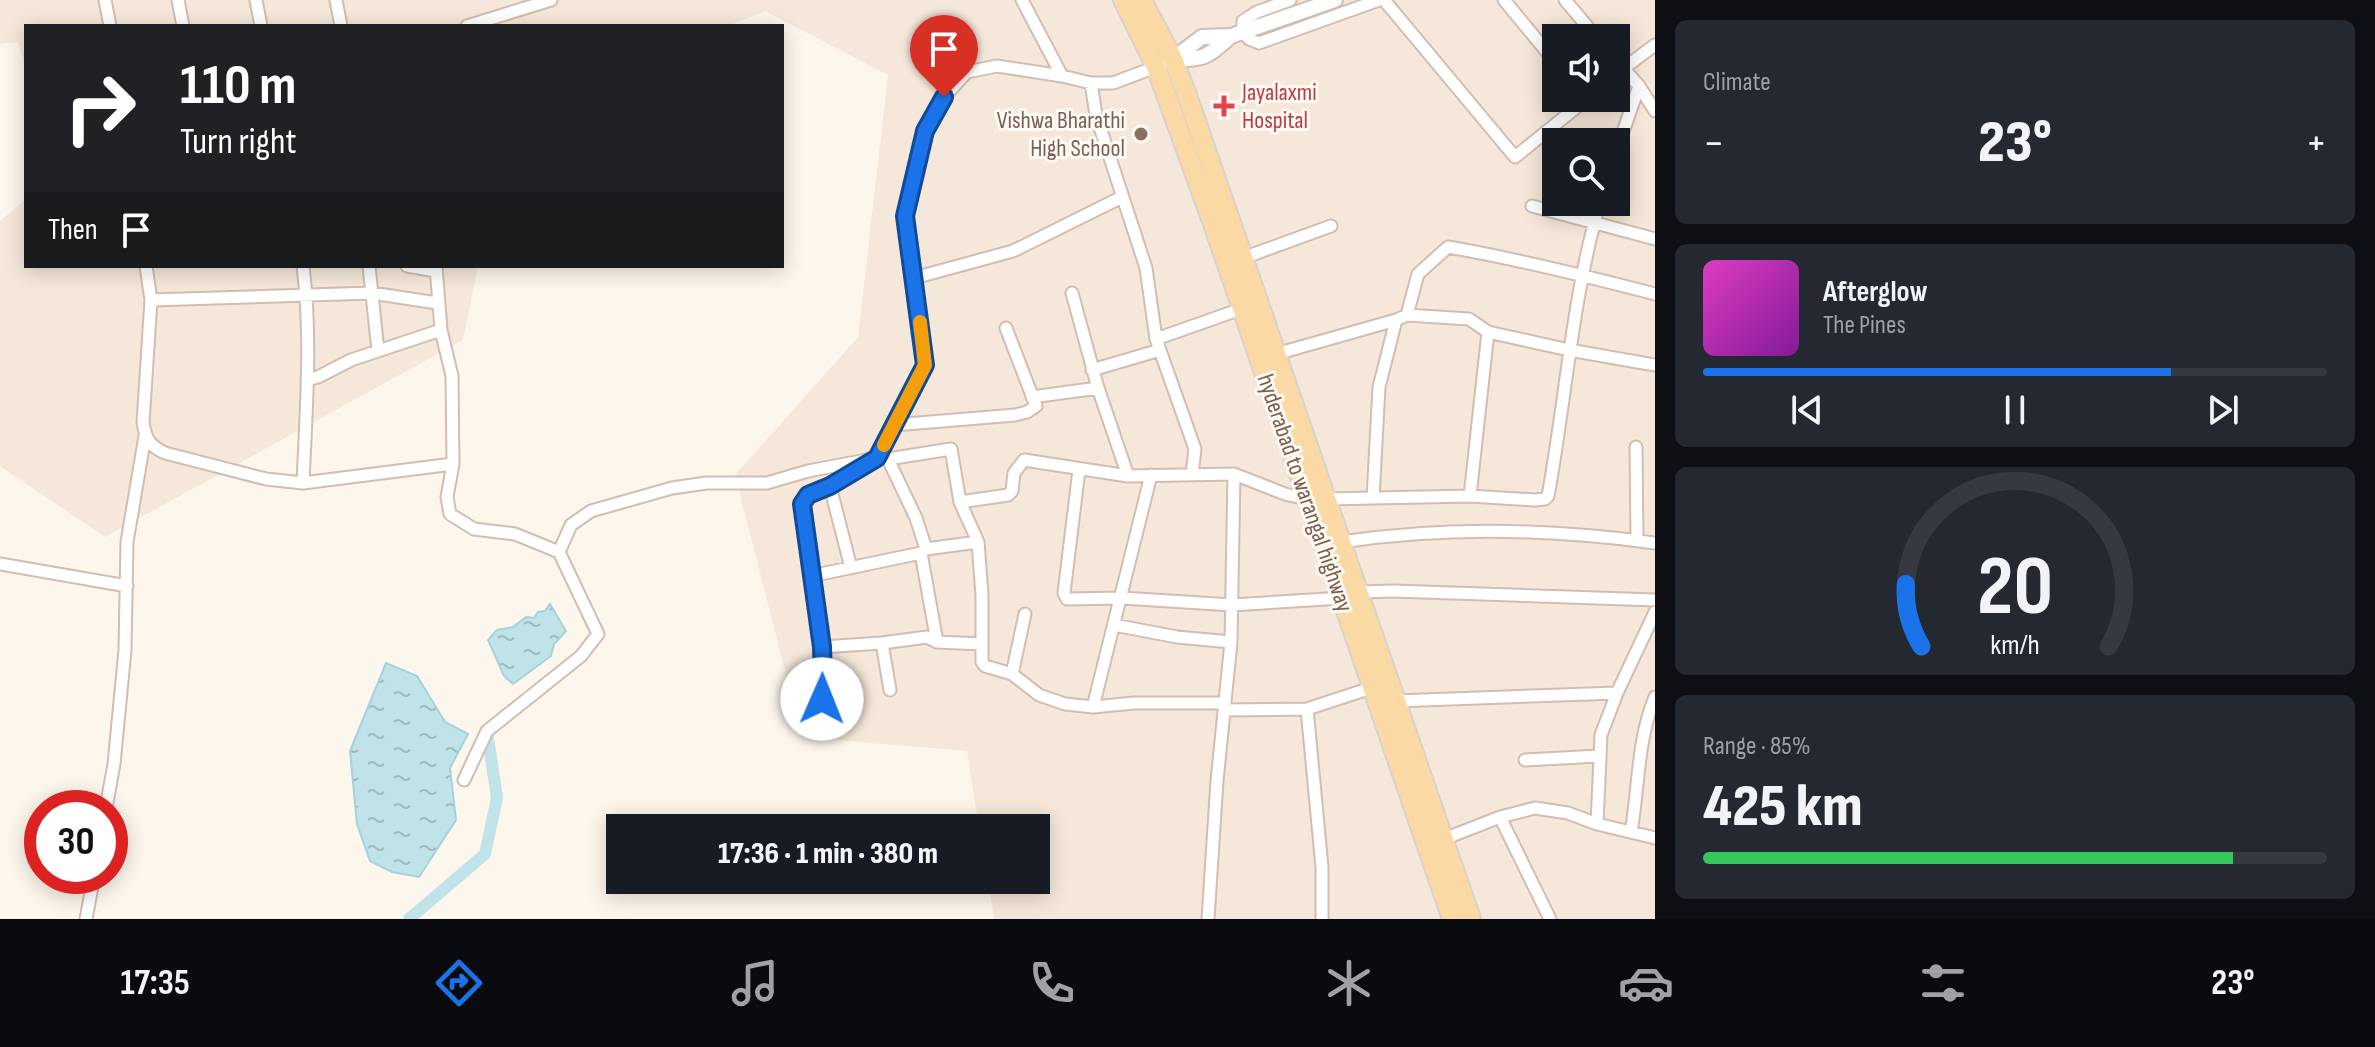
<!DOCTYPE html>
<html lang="en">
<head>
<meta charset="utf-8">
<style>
  :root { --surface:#171b24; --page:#242831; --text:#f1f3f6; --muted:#9ea1a6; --line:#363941; --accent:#1a73e8 }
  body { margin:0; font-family:"Sofia Sans Condensed",sans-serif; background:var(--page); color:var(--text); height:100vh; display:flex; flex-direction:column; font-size:30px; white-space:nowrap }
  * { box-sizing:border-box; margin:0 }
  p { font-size:26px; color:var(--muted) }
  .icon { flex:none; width:44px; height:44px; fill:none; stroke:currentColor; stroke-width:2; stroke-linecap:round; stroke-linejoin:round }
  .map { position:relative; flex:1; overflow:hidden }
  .side { display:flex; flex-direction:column; gap:20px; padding:20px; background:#0d0f14; width:720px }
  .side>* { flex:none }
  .guide { position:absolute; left:24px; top:24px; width:760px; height:244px; border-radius:0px; box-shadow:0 4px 20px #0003; background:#202124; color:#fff; overflow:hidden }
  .buttons { position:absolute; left:1542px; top:24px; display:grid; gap:16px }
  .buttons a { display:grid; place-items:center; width:88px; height:88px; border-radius:0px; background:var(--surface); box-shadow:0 4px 20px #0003; font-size:40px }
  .speed { position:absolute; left:24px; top:790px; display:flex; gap:16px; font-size:40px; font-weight:700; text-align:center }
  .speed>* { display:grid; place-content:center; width:104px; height:104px; border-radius:50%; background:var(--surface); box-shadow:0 4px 20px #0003; line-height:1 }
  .speed .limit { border:12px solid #d22; background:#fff; color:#111 }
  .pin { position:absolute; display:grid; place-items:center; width:68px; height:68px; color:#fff; margin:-82px -34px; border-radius:50% 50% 50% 0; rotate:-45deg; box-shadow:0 0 8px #0007 }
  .pin .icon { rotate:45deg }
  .me { position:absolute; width:88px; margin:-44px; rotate:1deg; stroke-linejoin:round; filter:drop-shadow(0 0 6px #0008) }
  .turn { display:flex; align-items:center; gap:28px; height:168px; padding:0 24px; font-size:36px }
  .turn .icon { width:104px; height:104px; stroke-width:2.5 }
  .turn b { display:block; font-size:56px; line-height:68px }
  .then { display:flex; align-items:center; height:76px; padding:0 24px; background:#0003; gap:16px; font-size:30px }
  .big { font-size:60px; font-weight:800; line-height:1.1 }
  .side .card { flex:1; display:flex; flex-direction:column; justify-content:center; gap:12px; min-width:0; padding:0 28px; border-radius:12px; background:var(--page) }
  .side .dial { align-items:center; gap:0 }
  .dial svg { height:208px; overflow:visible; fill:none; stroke:var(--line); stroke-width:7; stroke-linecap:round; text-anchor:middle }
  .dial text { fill:var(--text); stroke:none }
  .song { display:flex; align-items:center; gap:24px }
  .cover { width:96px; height:96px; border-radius:12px; background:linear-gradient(135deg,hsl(310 70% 55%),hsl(290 70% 35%)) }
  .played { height:8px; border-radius:4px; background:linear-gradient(90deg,var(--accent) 75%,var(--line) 75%) }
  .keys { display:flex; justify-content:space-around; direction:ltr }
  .heat { display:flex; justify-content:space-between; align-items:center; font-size:44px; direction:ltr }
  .charge { height:12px; border-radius:6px; background:linear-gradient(90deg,#34c759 85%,var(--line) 0) }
  .trip { position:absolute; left:606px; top:814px; width:444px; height:80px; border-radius:0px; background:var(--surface); box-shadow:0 4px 20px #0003; font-weight:800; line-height:80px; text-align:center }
  .dock { display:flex; height:128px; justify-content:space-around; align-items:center; background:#090b0e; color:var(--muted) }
  .dock .icon { width:56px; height:56px }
  .dock .active { color:var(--accent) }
  .dock b { font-size:36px; color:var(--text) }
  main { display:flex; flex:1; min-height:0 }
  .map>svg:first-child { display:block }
</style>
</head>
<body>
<main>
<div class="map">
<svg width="1655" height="919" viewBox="0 0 1655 919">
  <defs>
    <pattern id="water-ripples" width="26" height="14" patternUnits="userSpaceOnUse" patternTransform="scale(2)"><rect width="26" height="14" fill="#bfe3e8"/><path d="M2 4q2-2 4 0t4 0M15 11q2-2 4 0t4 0" fill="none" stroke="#a0bbbe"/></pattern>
  </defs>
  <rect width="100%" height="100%" fill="#fdf6ec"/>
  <path fill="#f5e8da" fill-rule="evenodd" d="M0,0H1655V919H994L988,880H1036V828H979L967,751L802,737L735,475L858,337L888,75L765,11L728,26H26V70L18,42L0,44ZM1556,38H1616V98H1556ZM1556,142H1616V202H1556Z
    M26,199V266H478L463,340L105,537L0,466V221Z"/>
  <path fill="url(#water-ripples)" stroke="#a5d3da" stroke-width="2" d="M550,604L566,631L554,644L551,656L513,684L504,676L488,640L497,630L513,627L526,617L534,618L538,612L545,611Z
    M386,663L417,676L445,722L468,734L450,768L456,820L419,877L392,872L370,861L357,824L350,751Z"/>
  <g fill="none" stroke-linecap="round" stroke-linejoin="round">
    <path stroke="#bfe3e8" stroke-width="12" d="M409,919L485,854L497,798L487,731"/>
    <defs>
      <path id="minor" d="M105,0L110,26
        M178,0L183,26
        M256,0L261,26
        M336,0L341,26
        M1022,0L1062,76
        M1290,0L1257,12L1243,21V32L1249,39L1259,43L1379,0
        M1384,0L1515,157L1588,98
        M1504,0L1556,63
        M1565,0L1597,38
        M467,26L551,0
        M1616,60L1639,86L1655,111
        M1616,74L1655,45
        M1091,83L1096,115L1146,268L1156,339L1195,449L1192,474
        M1616,152L1639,86
        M1600,202C1572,298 1566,398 1548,496L1545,499L1535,500L1470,496L1373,498L1379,387L1396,320L1407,315L1418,274L1448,247C1518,259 1586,276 1655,294
        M1532,206L1655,239
        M1243,258L1331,226
        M146,266L151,300L143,423C146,440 150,446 165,453L266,479L303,483L453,464L452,376L441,330
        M369,266L378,351
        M407,266L436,271
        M914,278L1013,251L1122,197
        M1072,293L1098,388
        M151,300L372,293L437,303
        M1407,315L1469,319L1488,332L1569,350L1655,365
        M1156,339L1241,309
        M1276,354L1396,320
        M1092,370L1160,350
        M307,380L318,377L351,360L441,330L436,266
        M1032,397L1098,388L1128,476
        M894,425L1015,415L1027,412L1036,406L1006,328
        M1636,447L1637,540
        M888,459L916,518L926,549
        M453,464L447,497L450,514L474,529L515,534L559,552L598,634L581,656L487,731L464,780
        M1079,470L1064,593L1067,599L1122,598L1232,605L1343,598
        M303,483C306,411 312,338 303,266
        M830,486L851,568
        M1470,496L1488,332
        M1327,499L1373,498
        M960,502L978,542L982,595V662L985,666L1012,674L1039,695L1065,704L1093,707L1151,475
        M978,542L926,549L921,553L937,642L982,644
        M1342,542C1446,526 1551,529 1655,543
        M559,552L571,525L591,511L672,488L706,483H767L808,471L877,458L888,459L951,449L960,502L1008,495L1012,491L1014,473L1024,460L1128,476L1234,474L1285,494L1306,499
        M0,564L127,586
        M811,576L921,553
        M1357,592L1394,591L1655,600
        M1114,625L1177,637L1231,642
        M882,643L890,690
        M822,647L882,643L927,637L937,642
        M1012,674L1025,614
        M1395,701L1617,693
        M1093,707L1134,703H1224
        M1307,709L1322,867V919
        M1224,710L1307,709L1371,688
        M813,719C836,683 813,590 807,547C805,533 801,518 802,504L808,495L830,486L877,458L925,365L905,216L925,131L944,97L967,72L997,66L1062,76L1091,83H1113L1161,65
        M1525,760L1599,756
        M106,808L114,764L125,650L127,542L145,436
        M1500,817L1550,919
        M1597,824L1601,735L1617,693L1655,612
        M1631,832C1639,787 1637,740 1655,697
        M1444,839L1500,817L1535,808L1568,813L1597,824L1655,838
        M86,919L94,876
        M1208,919L1217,781L1231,642L1234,474"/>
      <path id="tertiary" d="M1173,59L1202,37L1231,36L1335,0
        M1173,59C1205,60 1207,57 1231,36"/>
      <path id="primary" d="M1123,0L1156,67L1213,224L1452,919
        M1142,0L1173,59L1187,95L1471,919"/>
    </defs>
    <use href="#minor" stroke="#d1beb0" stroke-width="15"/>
    <use href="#tertiary" stroke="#d1beb0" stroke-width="18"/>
    <use href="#primary" stroke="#dad1cd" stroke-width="22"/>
    <use href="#minor" stroke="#fff" stroke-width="11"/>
    <use href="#tertiary" stroke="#fff" stroke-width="14"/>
    <use href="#primary" stroke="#fbd9a5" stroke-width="18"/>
  </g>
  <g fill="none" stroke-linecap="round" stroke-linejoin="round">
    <defs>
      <path id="route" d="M822,699L823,678L822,647L802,504L808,495L830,486L877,458L925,365L905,216L925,131L944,97"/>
    </defs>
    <use href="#route" stroke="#114b97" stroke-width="20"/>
    <use href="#route" stroke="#1a73e8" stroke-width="14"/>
    <path stroke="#f59e0b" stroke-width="14" d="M884,445L925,365L920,322"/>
  </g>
  <path fill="#e0444e" stroke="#fffaf3" stroke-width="3" d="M1220 94h8v8h8v8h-8v8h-8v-8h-8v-8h8z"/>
  <circle fill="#8d6e63" stroke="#fffaf3" stroke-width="3" cx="1141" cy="134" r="8"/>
  <g text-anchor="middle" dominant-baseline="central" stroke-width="6" stroke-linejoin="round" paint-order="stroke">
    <g font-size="24" fill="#be3a42" stroke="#fffaf3" text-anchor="start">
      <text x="1242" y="92">Jayalaxmi<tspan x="1242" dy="28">Hospital</tspan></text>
    </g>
    <g font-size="24" fill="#785e54" stroke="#fffaf3" text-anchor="end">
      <text x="1125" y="120">Vishwa Bharathi<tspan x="1125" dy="28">High School</tspan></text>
    </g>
    <g font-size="24" fill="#7a5c4d" stroke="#fffaf3">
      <text transform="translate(1305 493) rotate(71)">hyderabad to warangal highway</text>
    </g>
  </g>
</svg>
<div class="buttons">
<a><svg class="icon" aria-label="sound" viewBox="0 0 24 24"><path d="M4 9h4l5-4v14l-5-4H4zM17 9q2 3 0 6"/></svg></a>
<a><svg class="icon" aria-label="search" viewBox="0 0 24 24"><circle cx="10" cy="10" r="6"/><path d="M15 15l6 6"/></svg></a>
</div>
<div class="speed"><div class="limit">30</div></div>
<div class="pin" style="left:944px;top:97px;background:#d93025"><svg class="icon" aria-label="arrive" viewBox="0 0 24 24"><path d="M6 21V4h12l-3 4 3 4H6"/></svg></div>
<svg class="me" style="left:822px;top:699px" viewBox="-20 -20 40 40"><circle r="19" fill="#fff"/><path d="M0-13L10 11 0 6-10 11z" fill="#1a73e8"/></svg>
<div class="trip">17:36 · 1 min · 380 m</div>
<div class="guide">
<div class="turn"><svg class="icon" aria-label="right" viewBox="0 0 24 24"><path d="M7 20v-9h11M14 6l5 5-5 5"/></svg><div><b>110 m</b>Turn right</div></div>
<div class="then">Then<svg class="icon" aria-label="arrive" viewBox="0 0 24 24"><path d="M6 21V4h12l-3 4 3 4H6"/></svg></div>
</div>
</div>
<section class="side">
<div class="card"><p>Climate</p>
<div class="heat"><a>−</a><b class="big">23°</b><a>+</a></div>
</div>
<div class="card">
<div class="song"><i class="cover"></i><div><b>Afterglow</b><p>The Pines</p></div></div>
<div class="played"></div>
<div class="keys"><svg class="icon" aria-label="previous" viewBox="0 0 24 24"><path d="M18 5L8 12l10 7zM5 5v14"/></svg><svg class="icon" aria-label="pause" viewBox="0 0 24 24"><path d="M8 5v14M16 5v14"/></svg><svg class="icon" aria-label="next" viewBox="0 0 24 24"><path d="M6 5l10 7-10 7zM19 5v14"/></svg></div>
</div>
<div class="card dial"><svg viewBox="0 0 100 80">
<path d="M14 69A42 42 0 1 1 86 69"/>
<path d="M14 69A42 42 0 0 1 8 45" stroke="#1a73e8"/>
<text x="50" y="56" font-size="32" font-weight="700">20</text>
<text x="50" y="72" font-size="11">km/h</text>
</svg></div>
<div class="card"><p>Range · 85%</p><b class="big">425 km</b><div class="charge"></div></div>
</section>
</main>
<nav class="dock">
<b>17:35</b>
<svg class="icon active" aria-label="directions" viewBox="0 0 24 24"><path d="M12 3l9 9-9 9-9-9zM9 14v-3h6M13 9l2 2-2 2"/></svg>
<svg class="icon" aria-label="music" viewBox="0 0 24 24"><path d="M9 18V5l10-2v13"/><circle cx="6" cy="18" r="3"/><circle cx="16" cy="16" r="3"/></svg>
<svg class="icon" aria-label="phone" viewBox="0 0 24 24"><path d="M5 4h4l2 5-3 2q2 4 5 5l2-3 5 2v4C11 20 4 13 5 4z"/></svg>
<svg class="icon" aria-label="climate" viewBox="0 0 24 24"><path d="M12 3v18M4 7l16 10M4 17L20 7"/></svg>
<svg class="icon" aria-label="car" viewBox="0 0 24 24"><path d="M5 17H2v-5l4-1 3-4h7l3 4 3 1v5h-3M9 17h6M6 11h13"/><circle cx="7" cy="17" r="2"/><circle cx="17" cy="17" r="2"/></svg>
<svg class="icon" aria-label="filters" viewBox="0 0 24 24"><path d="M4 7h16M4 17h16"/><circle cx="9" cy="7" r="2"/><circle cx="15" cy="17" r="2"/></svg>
<b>23°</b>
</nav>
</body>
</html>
